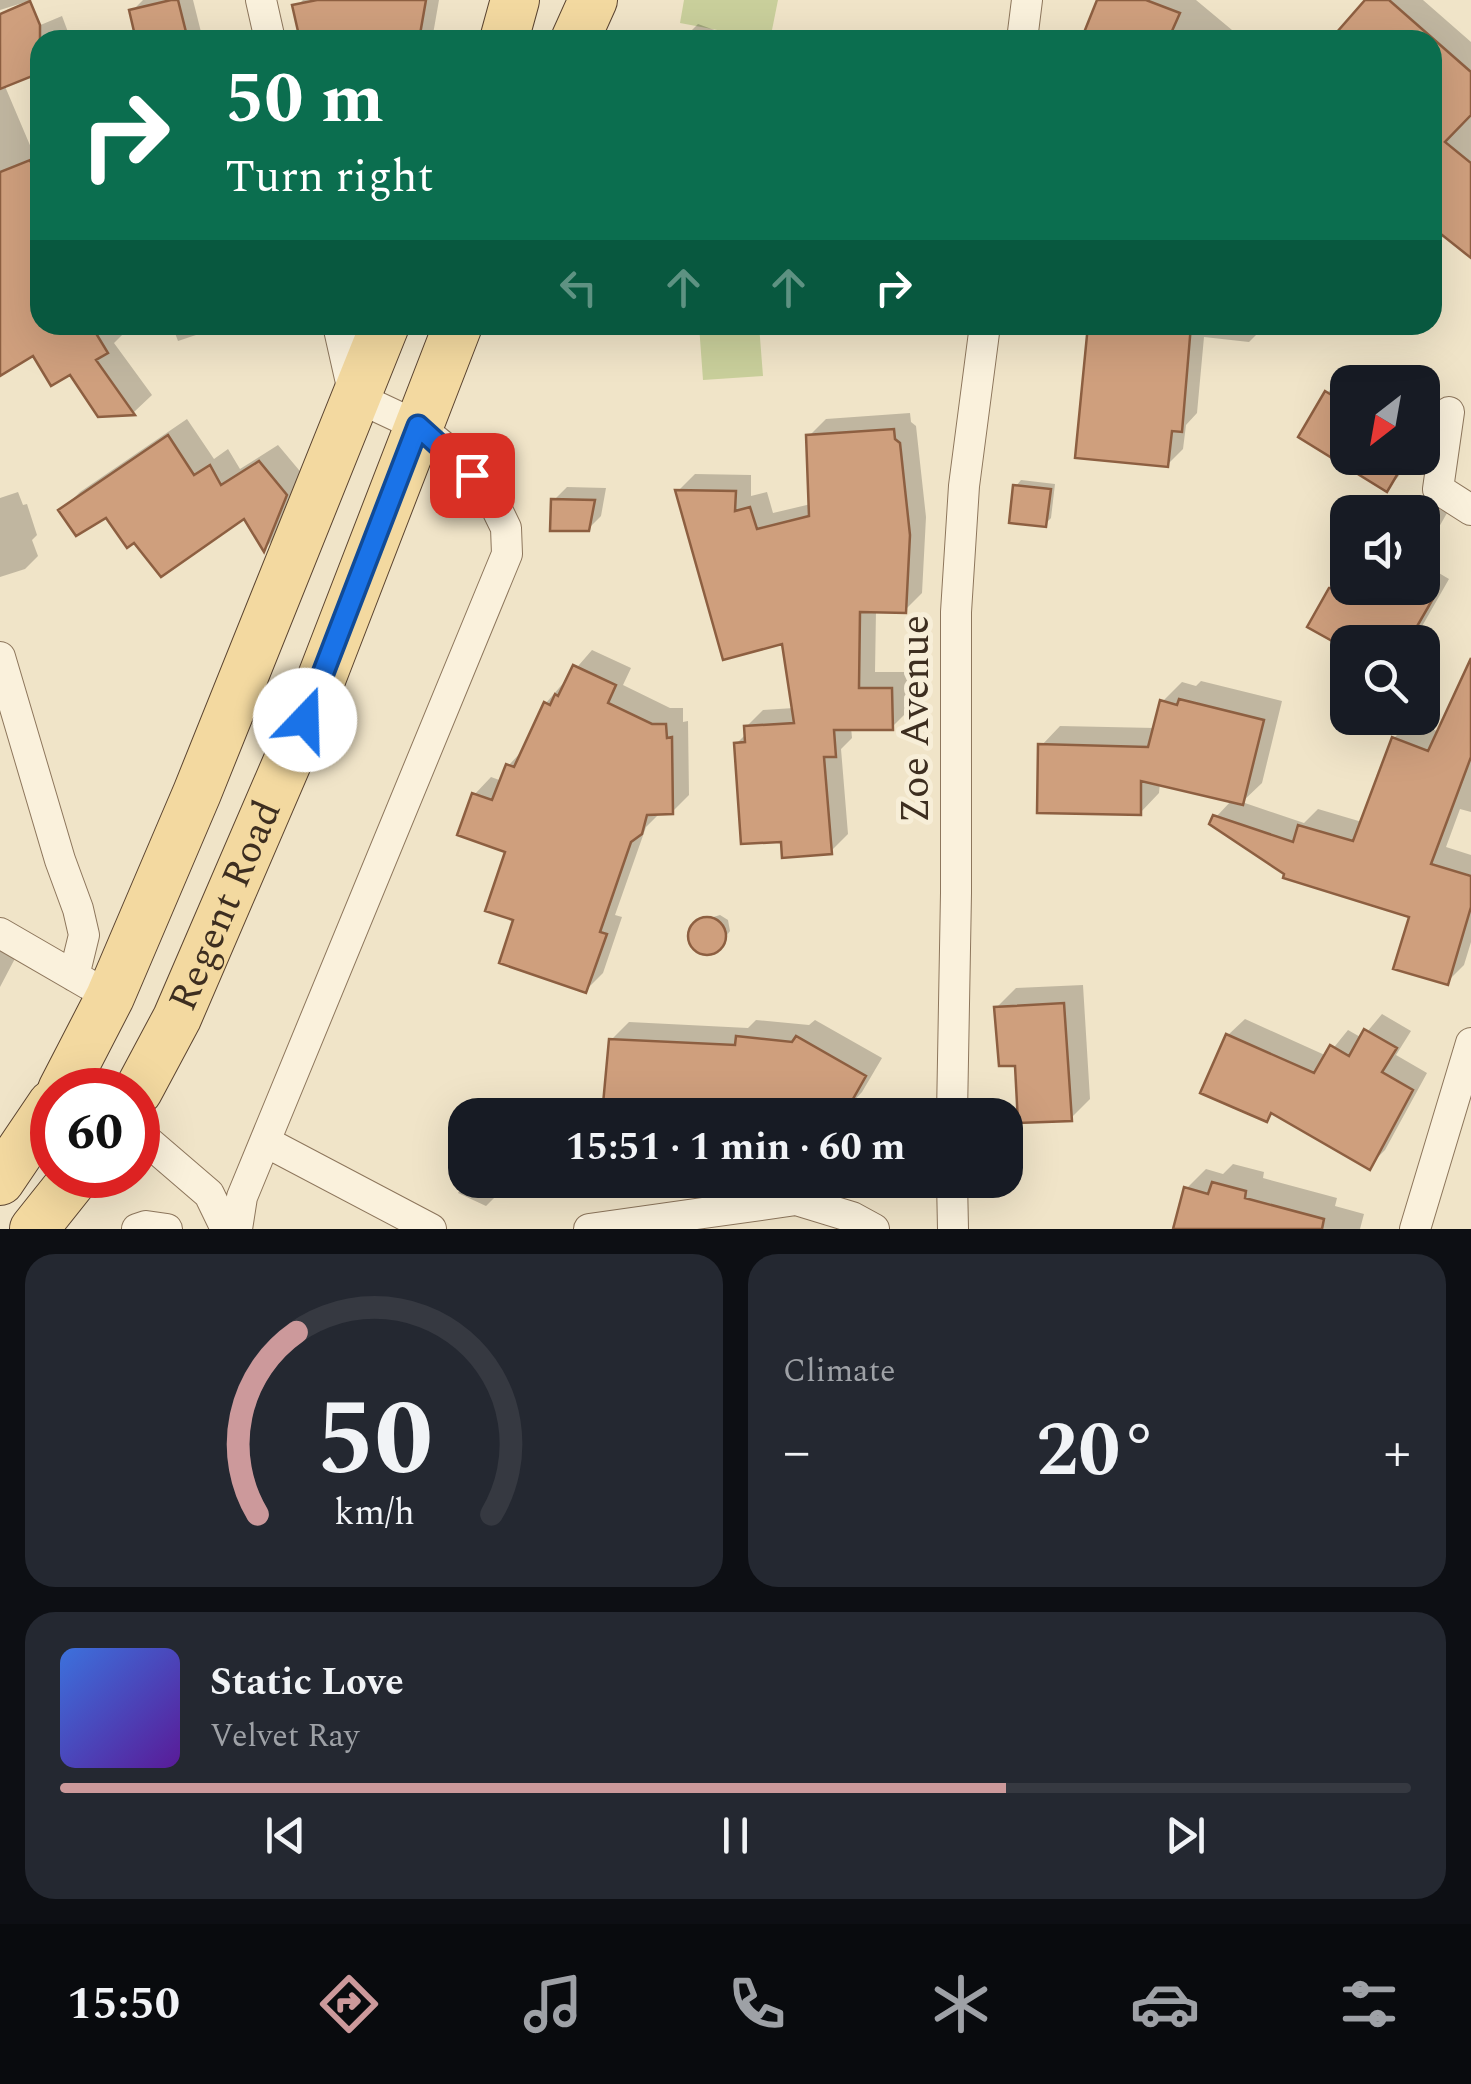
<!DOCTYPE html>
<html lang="en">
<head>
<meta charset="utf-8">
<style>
  :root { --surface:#171b24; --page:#242831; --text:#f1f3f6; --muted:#9ea1a6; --line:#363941; --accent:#cc999b }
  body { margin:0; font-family:Spectral,serif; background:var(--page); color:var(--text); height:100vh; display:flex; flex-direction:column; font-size:38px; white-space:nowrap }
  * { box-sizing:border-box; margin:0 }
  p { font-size:32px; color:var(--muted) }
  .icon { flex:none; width:55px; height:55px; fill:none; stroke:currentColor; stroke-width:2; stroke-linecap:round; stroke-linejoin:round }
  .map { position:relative; height:1229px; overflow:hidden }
  .sheet { display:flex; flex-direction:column; gap:25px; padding:25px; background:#0d0f14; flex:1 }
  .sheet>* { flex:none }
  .banner { position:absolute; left:30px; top:30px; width:1412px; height:305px; border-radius:30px; box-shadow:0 10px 40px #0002; background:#0b6e4f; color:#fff; overflow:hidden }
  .needle { width:65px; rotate:211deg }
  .controls { position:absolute; left:1330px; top:365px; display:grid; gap:20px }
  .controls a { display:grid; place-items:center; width:110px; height:110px; border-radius:20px; background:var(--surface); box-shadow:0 10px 40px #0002; font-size:50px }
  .speed { position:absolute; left:30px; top:1068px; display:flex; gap:20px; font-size:50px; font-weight:700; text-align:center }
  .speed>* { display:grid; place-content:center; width:130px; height:130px; border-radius:50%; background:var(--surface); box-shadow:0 10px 40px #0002; line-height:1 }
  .speed .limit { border:15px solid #d22; background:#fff; color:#111 }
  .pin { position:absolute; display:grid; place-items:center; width:85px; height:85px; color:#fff; margin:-42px; border-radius:20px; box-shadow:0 5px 15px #0006 }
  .me { position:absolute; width:110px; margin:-55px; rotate:21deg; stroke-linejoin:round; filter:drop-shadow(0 0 8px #0008) }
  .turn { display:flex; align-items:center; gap:35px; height:210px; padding:0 30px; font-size:45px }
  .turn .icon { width:130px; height:130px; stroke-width:2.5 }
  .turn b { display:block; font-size:70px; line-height:85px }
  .lanes { display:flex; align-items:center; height:95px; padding:0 30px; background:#0003; justify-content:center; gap:50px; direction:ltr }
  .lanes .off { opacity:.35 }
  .big { font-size:75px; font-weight:700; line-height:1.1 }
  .sheet .tile { flex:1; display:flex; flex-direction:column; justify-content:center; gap:15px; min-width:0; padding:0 35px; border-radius:30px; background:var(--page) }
  .sheet .dial { align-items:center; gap:0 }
  .dial svg { height:260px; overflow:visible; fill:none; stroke:var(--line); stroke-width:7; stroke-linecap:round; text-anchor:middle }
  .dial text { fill:var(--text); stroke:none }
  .song { display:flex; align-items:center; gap:30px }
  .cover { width:120px; height:120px; border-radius:15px; background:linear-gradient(135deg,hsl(220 70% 55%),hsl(270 70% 35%)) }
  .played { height:10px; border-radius:5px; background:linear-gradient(90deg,var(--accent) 70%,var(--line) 70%) }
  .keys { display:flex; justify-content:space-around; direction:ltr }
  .heat { display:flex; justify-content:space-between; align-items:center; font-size:55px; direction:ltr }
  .sheet .tiles { flex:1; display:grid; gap:25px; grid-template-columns:1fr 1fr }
  .tile:last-child { grid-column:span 2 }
  .trip { position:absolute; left:448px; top:1098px; width:575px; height:100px; border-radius:30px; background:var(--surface); box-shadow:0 10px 40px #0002; font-weight:700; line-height:100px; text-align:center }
  .dock { display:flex; height:160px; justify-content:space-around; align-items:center; background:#090b0e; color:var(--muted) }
  .dock .icon { width:70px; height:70px }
  .dock .active { color:var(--accent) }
  .dock b { font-size:45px; color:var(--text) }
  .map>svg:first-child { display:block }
</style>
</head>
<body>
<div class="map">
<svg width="1471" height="1229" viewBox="0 0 1471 1229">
  <rect width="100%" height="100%" fill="#f0e4c8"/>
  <path fill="#c9cf9b" d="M684,0H778L770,40L680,23Z
    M699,325H759L763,376L703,380Z"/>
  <path fill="#0003" d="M0,0H32L0,10Z
    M143,0H193L203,40H128L137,31L132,11Z
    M303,0H439L432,40H308L298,5Z
    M1100,0H1196L1244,40H1084Z
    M1368,0H1423L1471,42V255L1446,234L1432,247V40H1334Z
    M62,16L71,40H40V70L4,84L32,150L40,147V325H120L124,333L114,343L152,395L134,412L99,414L70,372L34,353L0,373V42Z
    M698,24L731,36L734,33L754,40H682Z
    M172,325H218L214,329L178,341Z
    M1090,325H1266L1249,342L1204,337L1197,413L1186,425L1183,449L1167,465Z
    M1339,381L1348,386V458H1410L1398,477L1387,489L1301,436L1327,393Z
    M910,413L911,422L916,426L926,517L922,593L905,610H876L875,672H908L909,710L892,727H851L852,738L841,749L848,834L831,851L783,839L736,744L747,733L746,727L763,710L794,708L785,641L678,491L695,474L751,475V496L767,492L773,513L811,504L809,436L826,419Z
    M187,419L214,459L228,449L240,469L278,445L304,476L282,531L265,548L245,515L135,540L106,514L62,510L80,492Z
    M1021,480L1055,484L1051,518L1045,524L1016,486Z
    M567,487L606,488L601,516L588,529L554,500Z
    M18,492L23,505L27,504L37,535L32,540L38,556L25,569L0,577V498Z
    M1419,498L1447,513L1422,557V512H1404Z
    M1348,561V588H1422V563L1449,579L1413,642H1348V647L1310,626Z
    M592,650L631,668L623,685L670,708H683V722L688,721L689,795L672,812L659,814L646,827L615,915L622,917L603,973L586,990L516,919L509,850L474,795L491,777L502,781L508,766L525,748L546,703Z
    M1201,681L1282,701L1262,783L1242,802L1304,823L1318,809L1362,822L1394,738L1411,721L1471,744V812L1460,809L1446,847L1471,855V942L1464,965L1447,982L1412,915L1287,873L1216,817L1232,800L1160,782L1159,793L1140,813L1041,746L1060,726L1155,728L1162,702L1182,682L1196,686Z
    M720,915L728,920L730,931L718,947L702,952L694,946L691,930L697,922Z
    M0,939L20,949L0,987Z
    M1083,985L1090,1099L1071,1118L1017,1063L996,1008L1016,988Z
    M1382,1014L1411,1031L1396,1055L1427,1073L1385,1150L1369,1166L1274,1112L1266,1119L1228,1035L1245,1019L1327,1056L1348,1030L1362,1038Z
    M756,1020L809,1025L815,1020L882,1058L862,1092L845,1110L831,1102L824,1115H606L611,1040L629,1022L748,1028Z
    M480,1100L513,1115H466Z
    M465,1117V1156L451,1149Z
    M1233,1164L1264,1172L1263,1178L1337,1198L1335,1206L1364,1214L1360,1229H1176L1186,1189L1206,1169L1223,1174Z
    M465,1179V1180H505L499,1193L486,1206L458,1193Z"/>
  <path fill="#cf9f7d" stroke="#8d5f41" stroke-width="2.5" d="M171,0H178L188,40H136L129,10Z
    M317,0H426L419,40H300L292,5Z
    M1097,0H1146L1180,13L1168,40H1081Z
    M1365,0H1389L1471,72V115L1445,142L1471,163V258L1432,227V40H1330Z
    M30,1L40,25V73L0,89V14Z
    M30,160L40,184V325H91L108,353L96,360L135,415L98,417L70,375L51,386L33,356L0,376V172Z
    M1088,325H1191L1182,432L1172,431L1168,467L1075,458Z
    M1325,391L1348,405V458H1407L1387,492L1298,437Z
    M894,429L895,439L900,443L910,535L906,613L860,612L859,688H892L893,730H834L836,757H824L832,854L782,858L781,842L741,844L734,743L745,742L744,726L794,723L782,644L723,660L675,490L736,491L735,511L750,507L757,529L809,516L806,435Z
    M168,435L194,475L210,465L221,485L259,461L287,495L264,552L244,519L161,577L134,543L127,548L106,518L76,536L58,510Z
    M1013,485L1051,489L1046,527L1009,523Z
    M551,499L595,500L589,531H550Z
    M1329,588H1417L1434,597L1408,642H1334L1307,627Z
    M1471,658V757L1431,864L1471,876V907L1448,985L1393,969L1409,917L1283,878L1284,874L1209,824L1213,815L1293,842L1298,825L1353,841L1392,737L1428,751Z
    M573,665L616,685L608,703L652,724H666L667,738L672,737L673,814L647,815L642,834L631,842L600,932L607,934L586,993L499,963L513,920L485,911L505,852L457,835L472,793L492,800L506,764L514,767L544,702L550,705L555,694L558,696Z
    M1179,699L1264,720L1243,805L1141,781V815L1037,813L1038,744L1148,747L1160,700L1177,705Z
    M688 936a19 19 0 1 1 38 0a19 19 0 1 1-38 0Z
    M1064,1003L1072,1121L1018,1123L1015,1066H999L994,1007Z
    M1364,1029L1397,1048L1382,1072L1413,1090L1370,1170L1271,1113L1267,1122L1200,1093L1226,1034L1314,1073L1330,1045L1349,1056Z
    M736,1036L792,1042L796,1036L866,1076L845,1113L822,1100L813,1115H602L609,1039L735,1045Z
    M1212,1182L1246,1191L1245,1198L1324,1219L1322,1229H1173L1184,1187L1208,1194Z"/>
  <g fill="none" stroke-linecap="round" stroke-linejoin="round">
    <defs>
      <path id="minor" d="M261,0L270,40
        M1022,40L1027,0
        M1449,412L1438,489L1471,510
        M0,657L60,860L78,909L84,935L74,976
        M0,933L88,984
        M952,1115L956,893V612L964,486L985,325
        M138,1133L209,1194L226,1229
        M266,1142L431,1229
        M952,1180L953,1229
        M137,1229L146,1226L167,1229
        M237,1229L242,1197L507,554L506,528L489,493L456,457L418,426L354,396L338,325
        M589,1229L796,1200L852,1217L874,1229
        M1415,1229L1471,1043"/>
      <g id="primary">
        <path d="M504,40L515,0"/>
        <path d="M575,40L593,0"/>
        <path d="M62,1090L110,997L197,793L385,325"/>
        <path id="s1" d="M138,1091L177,1018L305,721L458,325"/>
        <path d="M0,1181L52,1104"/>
        <path d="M34,1229L77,1175"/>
      </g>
    </defs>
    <use href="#minor" stroke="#8d765c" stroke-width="32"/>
    <use href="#primary" stroke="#5b4430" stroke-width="50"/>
    <use href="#minor" stroke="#faf1dc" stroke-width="30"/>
    <use href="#primary" stroke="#f3d9a0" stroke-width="48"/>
  </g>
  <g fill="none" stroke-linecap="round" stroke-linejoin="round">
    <defs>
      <path id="route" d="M305,720L418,426L472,475"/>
    </defs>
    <use href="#route" stroke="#114b97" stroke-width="25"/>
    <use href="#route" stroke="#1a73e8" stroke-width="18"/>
  </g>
  <g text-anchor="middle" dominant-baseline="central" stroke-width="10" stroke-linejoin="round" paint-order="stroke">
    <g font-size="40" fill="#3d2e20" stroke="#f7eed8">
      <text transform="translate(916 719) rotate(-90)">Zoe Avenue</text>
      <text stroke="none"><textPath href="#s1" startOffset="205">Regent Road</textPath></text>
    </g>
  </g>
</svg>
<div class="controls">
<a><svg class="needle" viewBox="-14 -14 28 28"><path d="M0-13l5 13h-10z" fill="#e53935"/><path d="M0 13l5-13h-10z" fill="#9ea1a6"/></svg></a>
<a><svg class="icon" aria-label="sound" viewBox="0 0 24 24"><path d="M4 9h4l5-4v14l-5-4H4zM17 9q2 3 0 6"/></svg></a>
<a><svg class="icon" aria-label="search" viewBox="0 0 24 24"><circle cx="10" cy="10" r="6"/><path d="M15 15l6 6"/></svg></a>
</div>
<div class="speed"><div class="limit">60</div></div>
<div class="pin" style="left:472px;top:475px;background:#d93025"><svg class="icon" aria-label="arrive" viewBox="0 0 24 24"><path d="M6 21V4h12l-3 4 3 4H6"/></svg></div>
<svg class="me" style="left:305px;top:720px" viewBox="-20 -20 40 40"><circle r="19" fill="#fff"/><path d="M0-13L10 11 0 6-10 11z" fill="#1a73e8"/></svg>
<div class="trip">15:51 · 1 min · 60 m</div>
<div class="banner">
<div class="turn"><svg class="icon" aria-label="right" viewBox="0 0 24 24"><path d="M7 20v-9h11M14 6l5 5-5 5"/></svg><div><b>50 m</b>Turn right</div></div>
<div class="lanes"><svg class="icon off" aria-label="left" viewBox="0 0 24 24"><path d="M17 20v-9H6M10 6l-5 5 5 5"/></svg><svg class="icon off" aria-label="ahead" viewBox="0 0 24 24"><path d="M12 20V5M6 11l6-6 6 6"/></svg><svg class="icon off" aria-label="ahead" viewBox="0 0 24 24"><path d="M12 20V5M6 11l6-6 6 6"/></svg><svg class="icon" aria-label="right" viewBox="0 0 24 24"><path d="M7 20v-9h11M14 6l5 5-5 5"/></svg></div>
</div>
</div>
<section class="sheet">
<div class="tiles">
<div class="tile dial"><svg viewBox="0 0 100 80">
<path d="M14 69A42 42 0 1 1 86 69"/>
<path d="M14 69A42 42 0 0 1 26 13" stroke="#cc999b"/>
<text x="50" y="56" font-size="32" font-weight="700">50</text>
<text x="50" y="72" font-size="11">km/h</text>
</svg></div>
<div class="tile"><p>Climate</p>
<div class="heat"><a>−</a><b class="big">20°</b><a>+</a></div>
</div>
<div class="tile">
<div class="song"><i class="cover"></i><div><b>Static Love</b><p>Velvet Ray</p></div></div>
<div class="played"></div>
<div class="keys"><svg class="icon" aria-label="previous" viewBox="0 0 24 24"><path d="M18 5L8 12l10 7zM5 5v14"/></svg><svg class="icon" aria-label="pause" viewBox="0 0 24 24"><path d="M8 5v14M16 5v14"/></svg><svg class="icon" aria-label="next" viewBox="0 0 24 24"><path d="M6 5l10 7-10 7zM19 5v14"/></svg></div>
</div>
</div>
</section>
<nav class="dock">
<b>15:50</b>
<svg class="icon active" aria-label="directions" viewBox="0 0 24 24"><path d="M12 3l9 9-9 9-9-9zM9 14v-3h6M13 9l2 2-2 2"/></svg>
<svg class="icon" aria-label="music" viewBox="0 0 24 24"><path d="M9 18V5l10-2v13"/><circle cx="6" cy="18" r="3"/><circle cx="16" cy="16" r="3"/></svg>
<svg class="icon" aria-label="phone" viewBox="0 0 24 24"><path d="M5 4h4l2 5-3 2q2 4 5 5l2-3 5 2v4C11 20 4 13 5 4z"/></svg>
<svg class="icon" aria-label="climate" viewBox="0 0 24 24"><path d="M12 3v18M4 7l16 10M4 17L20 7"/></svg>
<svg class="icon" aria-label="car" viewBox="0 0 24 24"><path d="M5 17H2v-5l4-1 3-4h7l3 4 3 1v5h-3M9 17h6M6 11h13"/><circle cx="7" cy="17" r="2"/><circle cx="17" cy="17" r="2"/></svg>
<svg class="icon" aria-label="filters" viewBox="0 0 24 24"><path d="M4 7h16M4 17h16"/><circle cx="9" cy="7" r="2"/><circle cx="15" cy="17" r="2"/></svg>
</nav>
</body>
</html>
